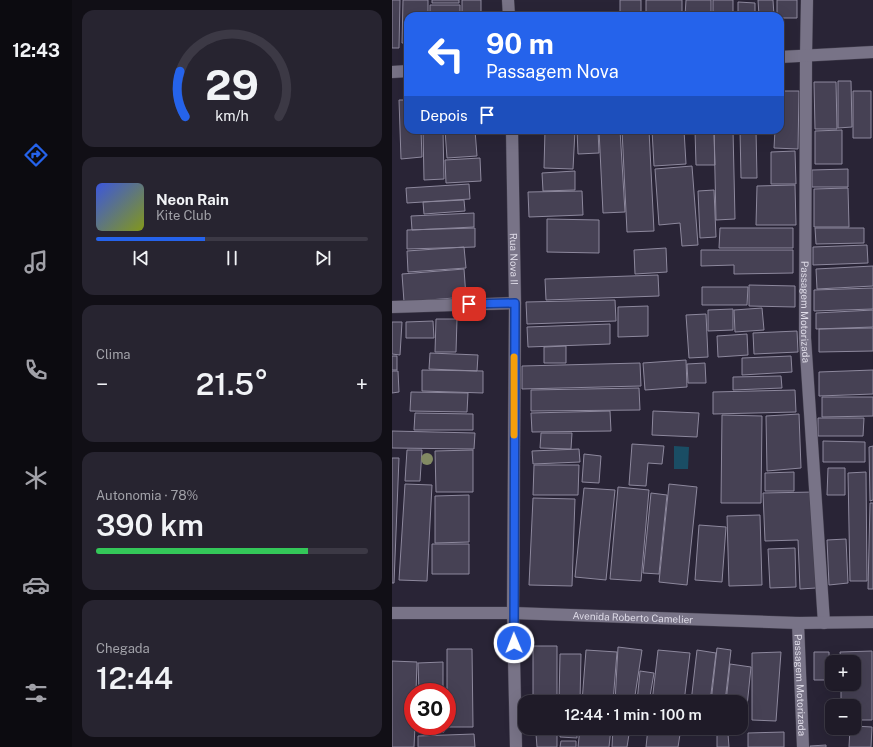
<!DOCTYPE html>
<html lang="pt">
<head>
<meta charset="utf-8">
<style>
  :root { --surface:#1f1b28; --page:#272430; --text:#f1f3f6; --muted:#a1a1a8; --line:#3c3945; --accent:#2563eb }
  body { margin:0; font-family:"Public Sans",sans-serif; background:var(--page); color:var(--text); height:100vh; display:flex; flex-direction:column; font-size:15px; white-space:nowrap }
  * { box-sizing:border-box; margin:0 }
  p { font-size:13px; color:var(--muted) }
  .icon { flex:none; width:22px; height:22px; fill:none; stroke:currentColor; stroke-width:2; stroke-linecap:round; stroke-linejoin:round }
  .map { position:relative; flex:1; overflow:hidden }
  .side { display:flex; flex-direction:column; gap:10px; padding:10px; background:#110f16; width:320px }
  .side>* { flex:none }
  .top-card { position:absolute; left:12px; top:12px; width:380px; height:122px; border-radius:12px; box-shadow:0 4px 16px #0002,0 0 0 1px var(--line); background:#2563eb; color:#fff; overflow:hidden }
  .tools { position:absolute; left:433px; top:655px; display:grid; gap:8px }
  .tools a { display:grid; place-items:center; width:36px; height:36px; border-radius:8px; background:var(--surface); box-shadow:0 4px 16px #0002,0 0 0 1px var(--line); font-size:20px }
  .speed { position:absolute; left:12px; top:683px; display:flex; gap:8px; font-size:20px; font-weight:700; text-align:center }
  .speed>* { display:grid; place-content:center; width:52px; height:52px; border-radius:50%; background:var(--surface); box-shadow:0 4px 16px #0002,0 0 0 1px var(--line); line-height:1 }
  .speed .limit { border:6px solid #d22; background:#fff; color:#111 }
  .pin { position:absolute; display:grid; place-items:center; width:34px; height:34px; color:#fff; margin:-17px; border-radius:8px; box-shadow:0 2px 6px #0006 }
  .me { position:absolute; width:44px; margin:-22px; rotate:359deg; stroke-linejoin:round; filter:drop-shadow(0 0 3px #0008) }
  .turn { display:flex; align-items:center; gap:14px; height:84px; padding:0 16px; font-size:18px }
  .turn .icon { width:52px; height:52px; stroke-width:2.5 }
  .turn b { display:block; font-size:28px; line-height:34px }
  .then { display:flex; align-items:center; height:38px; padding:0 16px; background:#0003; gap:8px; font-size:15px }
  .big { font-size:30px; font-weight:600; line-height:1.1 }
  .side .card { flex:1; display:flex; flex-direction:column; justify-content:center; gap:6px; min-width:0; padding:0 14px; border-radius:12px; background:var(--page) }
  .side .dial { align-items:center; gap:0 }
  .dial svg { height:104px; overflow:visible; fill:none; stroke:var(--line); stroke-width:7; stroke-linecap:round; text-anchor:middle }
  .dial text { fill:var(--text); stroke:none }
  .song { display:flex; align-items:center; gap:12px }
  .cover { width:48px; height:48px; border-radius:6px; background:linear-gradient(135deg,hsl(230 70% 55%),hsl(70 70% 35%)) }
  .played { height:4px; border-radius:2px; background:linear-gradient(90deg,var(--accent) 40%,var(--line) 40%) }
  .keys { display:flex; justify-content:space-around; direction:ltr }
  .heat { display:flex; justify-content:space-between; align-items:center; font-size:22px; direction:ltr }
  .charge { height:6px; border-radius:3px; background:linear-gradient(90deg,#34c759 78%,var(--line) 0) }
  .trip { position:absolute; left:126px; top:695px; width:230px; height:40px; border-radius:12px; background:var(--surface); box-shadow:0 4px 16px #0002,0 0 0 1px var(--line); font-weight:600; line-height:40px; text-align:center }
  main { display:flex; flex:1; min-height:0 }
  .tabs { display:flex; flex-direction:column; width:72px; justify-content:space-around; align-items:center; background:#0c0b10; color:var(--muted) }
  .tabs .icon { width:28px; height:28px }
  .tabs .selected { color:var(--accent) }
  .tabs b { font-size:18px; color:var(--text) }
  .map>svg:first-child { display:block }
</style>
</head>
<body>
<main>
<nav class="tabs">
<b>12:43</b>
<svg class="icon selected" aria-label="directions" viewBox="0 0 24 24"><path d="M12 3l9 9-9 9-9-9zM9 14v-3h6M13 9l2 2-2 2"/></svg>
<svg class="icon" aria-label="music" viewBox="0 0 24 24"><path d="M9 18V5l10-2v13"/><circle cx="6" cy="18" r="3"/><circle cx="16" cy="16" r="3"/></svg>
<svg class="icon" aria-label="phone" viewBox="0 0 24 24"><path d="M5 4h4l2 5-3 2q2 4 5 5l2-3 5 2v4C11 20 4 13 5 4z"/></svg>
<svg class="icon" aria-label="climate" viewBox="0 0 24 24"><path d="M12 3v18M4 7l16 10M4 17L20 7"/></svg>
<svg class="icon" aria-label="car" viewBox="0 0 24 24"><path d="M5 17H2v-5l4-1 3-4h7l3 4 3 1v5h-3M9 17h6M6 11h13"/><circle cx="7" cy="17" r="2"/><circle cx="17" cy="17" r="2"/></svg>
<svg class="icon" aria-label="filters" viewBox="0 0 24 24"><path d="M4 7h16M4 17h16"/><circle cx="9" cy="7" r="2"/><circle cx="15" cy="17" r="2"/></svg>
</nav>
<section class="side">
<div class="card dial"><svg viewBox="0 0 100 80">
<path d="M14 69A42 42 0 1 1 86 69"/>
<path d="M14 69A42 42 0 0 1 10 34" stroke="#2563eb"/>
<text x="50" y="56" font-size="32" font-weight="700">29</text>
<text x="50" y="72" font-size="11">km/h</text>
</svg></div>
<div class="card">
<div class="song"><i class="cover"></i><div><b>Neon Rain</b><p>Kite Club</p></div></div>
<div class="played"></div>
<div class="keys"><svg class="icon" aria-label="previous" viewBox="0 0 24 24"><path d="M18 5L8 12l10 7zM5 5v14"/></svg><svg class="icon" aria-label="pause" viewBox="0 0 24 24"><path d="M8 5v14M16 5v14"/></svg><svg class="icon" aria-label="next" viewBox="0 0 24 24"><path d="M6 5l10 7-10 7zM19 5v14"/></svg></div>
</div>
<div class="card"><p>Clima</p>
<div class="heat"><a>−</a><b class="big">21.5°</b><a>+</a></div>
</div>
<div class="card"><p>Autonomia · 78%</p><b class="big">390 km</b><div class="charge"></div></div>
<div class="card"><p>Chegada</p><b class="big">12:44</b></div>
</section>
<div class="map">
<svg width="481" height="747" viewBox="0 0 481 747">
  <rect width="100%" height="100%" fill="#292436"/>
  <path fill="#1a4d64" d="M282,446L297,447L296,469H282Z"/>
  <path fill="#464154" stroke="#8d889d" d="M0,0H8L7,48H0Z
    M11,0H36V16H16V43H10Z
    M40,0H67V3H40Z
    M70,0H89V16H70Z
    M228,0H249V16H228Z
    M254,0H290V16H254Z
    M294,0H319V16H293Z
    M321,0H341V16H321Z
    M366,0H381L382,16H367Z
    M385,0H405V18H388V16H385Z
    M346,2L363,3V16H346Z
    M38,5H68V16H38Z
    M446,81H459L460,127L446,128Z
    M422,82H444L445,129H423Z
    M388,91H407L406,149L382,148L383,130H388Z
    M461,91H479V138H461Z
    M7,100H16V130H29L30,157L9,159Z
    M31,130H51L52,179L32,180Z
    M53,130H83L85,156L55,158Z
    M153,130H183L181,169L152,168Z
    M185,130H206L207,153L186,154Z
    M207,130H228L233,212L211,213Z
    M230,130H257L262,231L235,232Z
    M260,130H292L294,164L262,166Z
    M303,130H322L323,165H304Z
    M322,130H341L343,219L324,220Z
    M348,130H364L365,178H349Z
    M365,130H381V133L365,132Z
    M450,130V164H423V131Z
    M403,151L404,184H379V152Z
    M88,158L89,181L54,183L53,160Z
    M300,166L306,245L290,246L288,223L267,225L263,169Z
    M456,169V187H420V170Z
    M183,171V190L151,191L150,173Z
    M77,184L78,199L15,203L14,188Z
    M403,185L404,225H364L365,186Z
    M456,188L457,227H422V189Z
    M322,190L324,237L308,238L306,191Z
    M190,191L191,215L137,217L136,192Z
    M72,200L73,211L32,214L31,202Z
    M82,213V227L20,230L19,216Z
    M155,219L207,220V253L155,252Z
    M83,228V247L15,249V230Z
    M328,228H401V248H327Z
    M423,228H472V243L424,244Z
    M475,245L476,263L421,265V247Z
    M72,247L74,268L16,272L15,251Z
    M274,248L275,272L243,274L242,250Z
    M309,250H401V273L342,274V265L309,266Z
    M481,266V286L425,289L424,269Z
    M72,269L74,297L12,302L10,274Z
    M266,275L267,296L154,300L153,279Z
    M357,285L403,286V307L357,306Z
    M310,287H356L355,305H310Z
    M481,288V309L422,311V290Z
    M223,300L224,321L135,324L134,302Z
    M256,306V336L226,337V307Z
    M370,308L372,330L343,332L342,310Z
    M341,309V330L316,331V310Z
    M481,310V327L424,329V313Z
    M314,314L316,357L297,358L294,315Z
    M44,319H65L64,352H43Z
    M41,321L42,338H14V322Z
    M0,322H10L8,355L0,354Z
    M218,324V344L136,347L135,327Z
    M481,328V351L427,352V329Z
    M405,331L406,352L362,354L361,333Z
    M355,334L356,355L326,357L325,336Z
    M174,346V363H152V347Z
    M38,353L86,355L85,371L37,369Z
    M0,356H5V370H0Z
    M399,356L400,372L350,375V358Z
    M294,360L295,387L253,390L251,363Z
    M248,363L249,386L130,389V366Z
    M313,363L314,383H296L295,364Z
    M30,370L91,371V393L30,391Z
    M481,370V394L427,396V372Z
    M0,371H6L7,392L0,393Z
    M389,376L390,388L341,390V377Z
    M247,388L248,410L139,411V390Z
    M403,390L404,412L321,414V392Z
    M19,392L76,393L75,412L18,411Z
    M430,397H481V416L430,417Z
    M218,411L219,431L140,432L139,413Z
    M261,411L307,413L305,437L260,435Z
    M23,413L81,414V430H22Z
    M407,414L409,468L375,471L374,416Z
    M330,415L370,416L369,503H329Z
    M426,418H472L471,436H426Z
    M0,431L83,433L82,449L0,448Z
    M149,433H180L179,449L148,448Z
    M431,441L473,442V462H431Z
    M240,444L272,446L270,464L256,463L254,486L237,485Z
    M481,446V500L478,501L477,447Z
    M187,449L188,462L141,464L140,451Z
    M15,450H30L28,481H13Z
    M81,450V492H44L43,451Z
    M192,454L209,456L207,483L190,482Z
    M0,458H7L2,583H0Z
    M142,465H187L186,495H141Z
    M436,468H453V495H435Z
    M402,472V491H373V473Z
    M474,472L475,581H458L456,473Z
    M13,484L40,485L35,581L7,580Z
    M277,484L305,487L295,585L267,582Z
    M226,487L257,490L249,581L218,579Z
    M192,488L223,490L214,580L183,577Z
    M422,492L424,588L408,589L406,540L373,541L371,493Z
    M259,493L275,495L267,574L251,573Z
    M77,495V542L43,543V496Z
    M141,498L183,499L180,586L137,585Z
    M478,503H481V589H476Z
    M368,515L370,585L337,586L335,516Z
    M307,525L334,527L330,582L303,580Z
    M454,539L456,583L437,585L435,540Z
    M40,544H77V574H40Z
    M403,548L404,587L378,588L376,549Z
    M141,646H165V700H141Z
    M226,647L250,650L242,702H223Z
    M325,648L339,650L333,702H319Z
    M55,649H80L81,727H55Z
    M194,650L225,652L221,702H190Z
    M266,650L298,653L292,702H260Z
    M305,650L324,653L318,702H299Z
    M480,651V720H462V706H449V684H462V662H449L448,652Z
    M389,652L384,721L360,720V653Z
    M422,652H437L438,680H422Z
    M168,654H189L188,702H167Z
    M0,661L25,662L24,692H21V726H23L22,747H0Z
    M51,662V692H27L26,663Z
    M338,664L359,667L353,726L349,725V702H334Z
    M248,671L262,673L257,702H245Z
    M27,726H52V732H27Z
    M462,726L480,727L479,747H457L458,728H462Z
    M141,728H167V732H141Z
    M168,728H185V738L168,737Z
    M188,728H219L217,747H186Z
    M221,728H238L235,747H220Z
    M242,728H253L252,735L242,734Z
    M256,728H289L286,747H254Z
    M296,728H315V731Z
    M392,732V747H356V733Z
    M165,733V747H145L144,734Z
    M82,734L83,747H26V736Z
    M325,734H336L337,747H325Z
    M169,741H184V747H168Z
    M434,745V747H418V746Z"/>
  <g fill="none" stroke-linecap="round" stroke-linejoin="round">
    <defs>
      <path id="service" d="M0,307L123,303"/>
      <g id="minor">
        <path d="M116,0L117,16"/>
        <path id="s1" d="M415,0L414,56L413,338L432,623"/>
        <path id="s2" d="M120,130L123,303L121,613L124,747"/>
        <path id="s3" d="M406,623L411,747"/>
      </g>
      <path id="tertiary" d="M388,57L481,52
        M0,72L16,71"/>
      <g id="secondary">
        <path id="s4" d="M0,613H121L406,623L481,622"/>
      </g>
    </defs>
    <use href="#service" stroke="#433f4e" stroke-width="13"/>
    <use href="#minor" stroke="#433f4e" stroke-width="13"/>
    <use href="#tertiary" stroke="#433f4e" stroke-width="13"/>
    <use href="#secondary" stroke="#433f4e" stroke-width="13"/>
    <use href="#service" stroke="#787387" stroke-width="12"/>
    <use href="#minor" stroke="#787387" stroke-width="12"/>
    <use href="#tertiary" stroke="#787387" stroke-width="12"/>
    <use href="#secondary" stroke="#787387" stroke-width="12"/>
  </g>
  <circle fill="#828a63" cx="35" cy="459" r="6"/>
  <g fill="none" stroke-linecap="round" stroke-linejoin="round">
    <defs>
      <path id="route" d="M77,304L123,303L122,643"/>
    </defs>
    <use href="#route" stroke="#184099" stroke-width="10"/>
    <use href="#route" stroke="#2563eb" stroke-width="7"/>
    <path stroke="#f59e0b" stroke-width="7" d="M122,435V357"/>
  </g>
  <g text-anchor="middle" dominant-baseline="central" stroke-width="4" stroke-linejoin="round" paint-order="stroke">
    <g font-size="10" fill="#dfdce8" stroke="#110f17">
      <text stroke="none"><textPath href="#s2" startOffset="129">Rua Nova II</textPath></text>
      <text stroke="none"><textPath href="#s1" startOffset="312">Passagem Motorizada</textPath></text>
      <text stroke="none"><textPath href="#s4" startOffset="241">Avenida Roberto Camelier</textPath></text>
      <text stroke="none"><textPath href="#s3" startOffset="62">Passagem Motorizada</textPath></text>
    </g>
  </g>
</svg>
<div class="tools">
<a>+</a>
<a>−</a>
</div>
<div class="speed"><div class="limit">30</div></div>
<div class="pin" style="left:77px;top:304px;background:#d93025"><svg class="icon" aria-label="arrive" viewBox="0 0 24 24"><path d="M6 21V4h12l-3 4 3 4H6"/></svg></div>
<svg class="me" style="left:122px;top:643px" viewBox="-20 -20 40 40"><circle r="17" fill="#2563eb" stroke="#fff" stroke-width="3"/><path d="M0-11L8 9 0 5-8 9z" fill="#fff"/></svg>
<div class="trip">12:44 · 1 min · 100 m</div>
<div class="top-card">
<div class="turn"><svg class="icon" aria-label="left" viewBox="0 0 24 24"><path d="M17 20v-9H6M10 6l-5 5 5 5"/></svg><div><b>90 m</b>Passagem Nova</div></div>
<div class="then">Depois<svg class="icon" aria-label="arrive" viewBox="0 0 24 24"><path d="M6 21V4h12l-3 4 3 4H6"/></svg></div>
</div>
</div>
</main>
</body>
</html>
